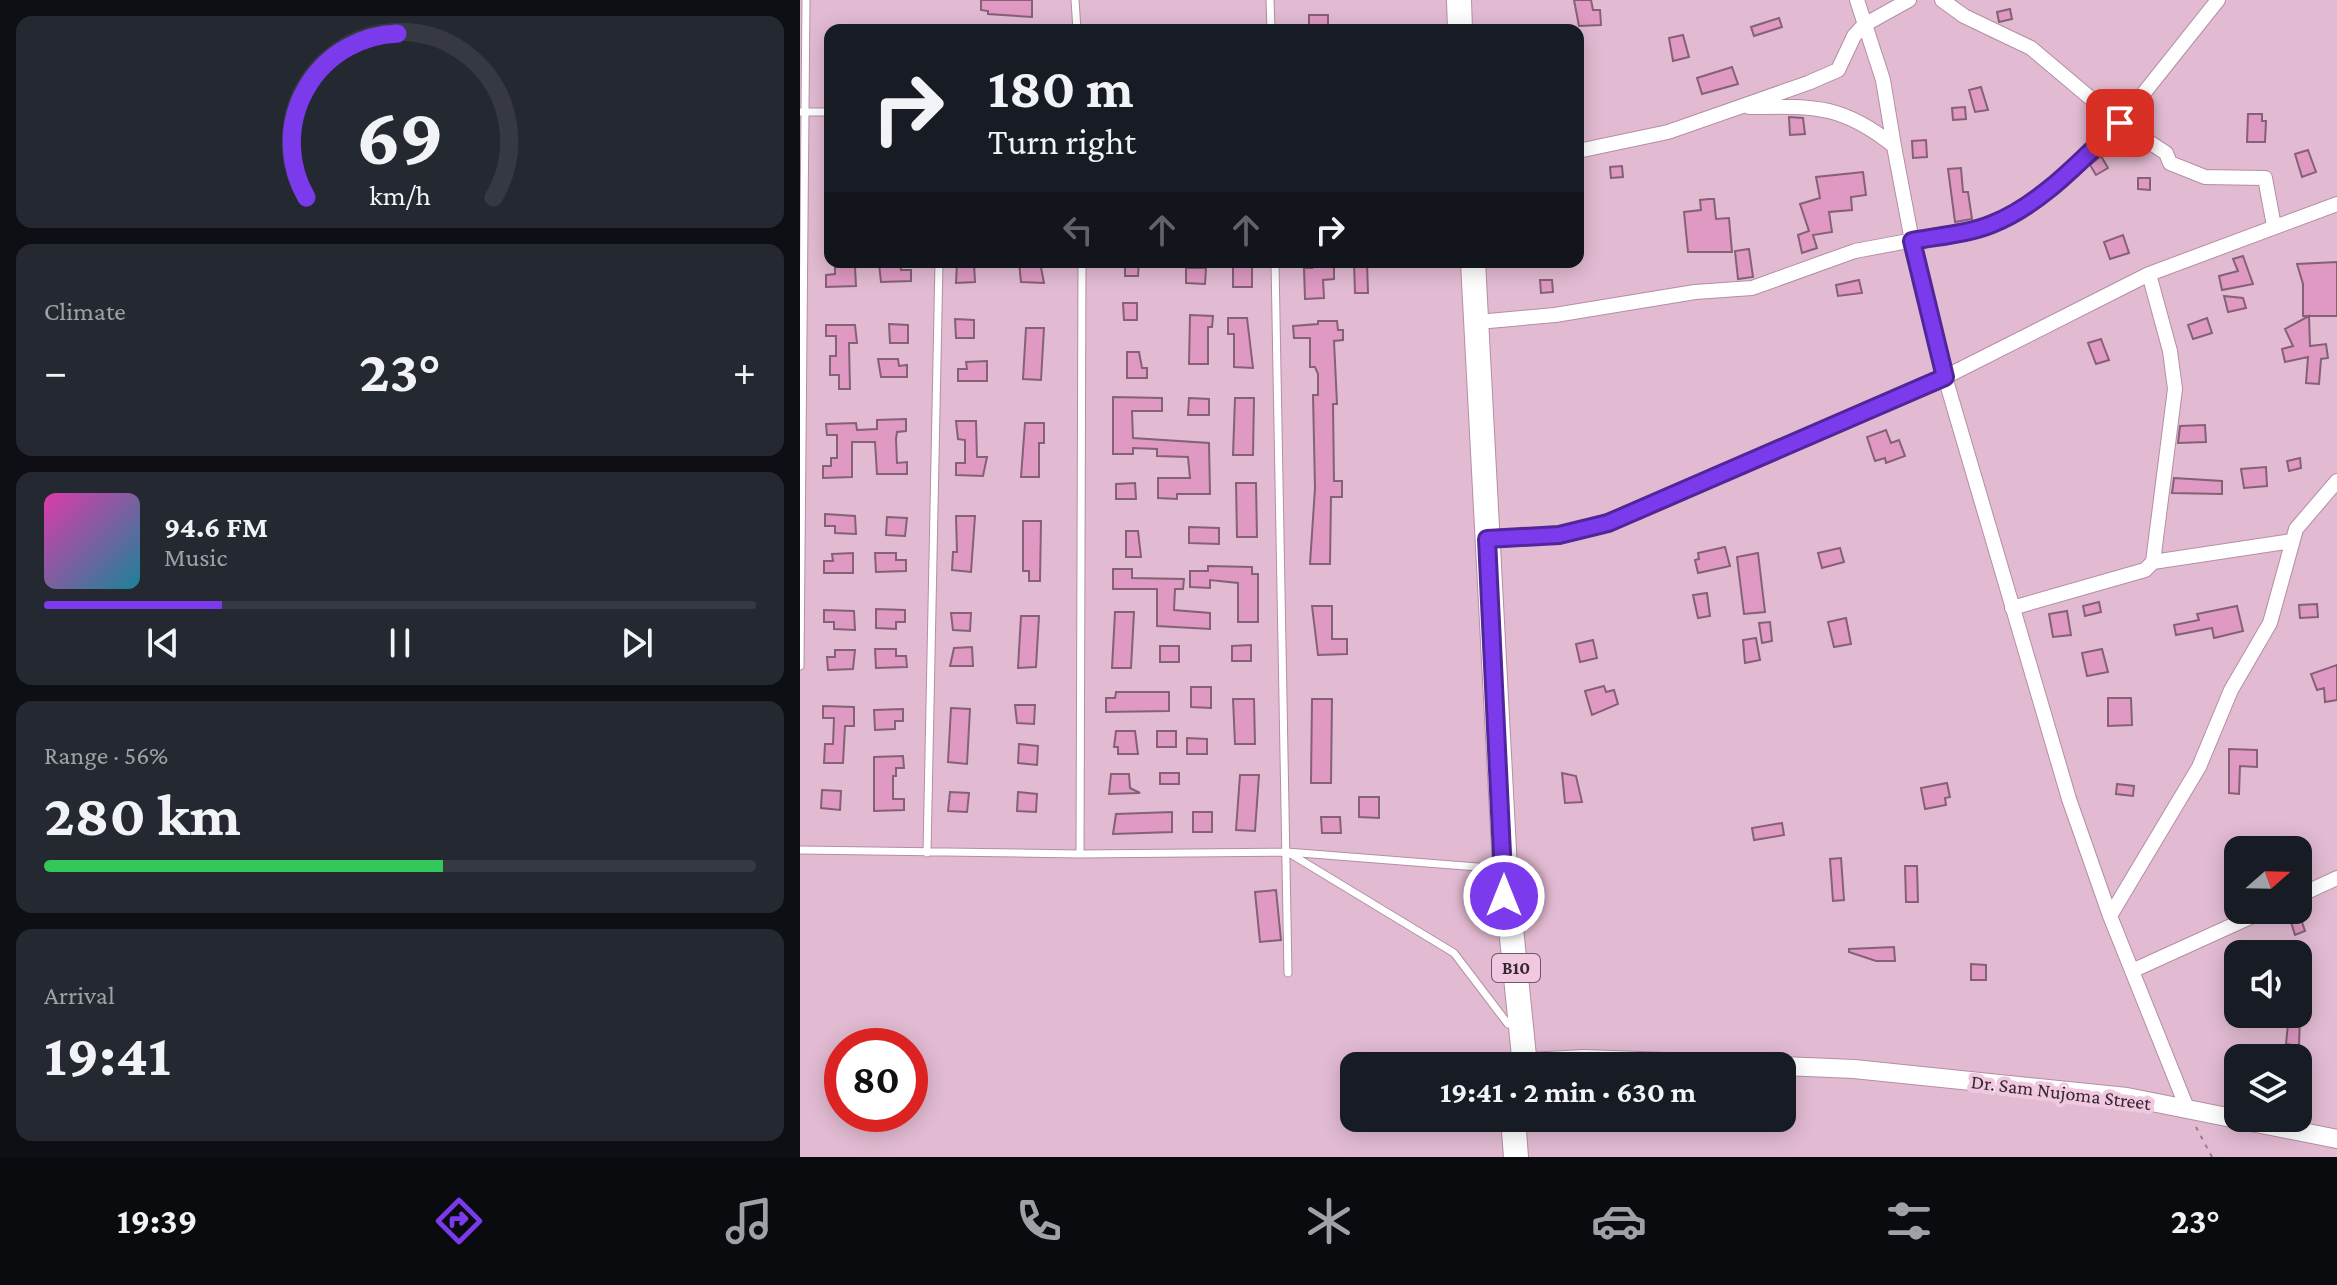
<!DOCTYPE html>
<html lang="en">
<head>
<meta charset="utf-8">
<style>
  :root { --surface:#171b24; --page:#242831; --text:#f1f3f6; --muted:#9ea1a6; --line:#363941; --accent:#7c3aed }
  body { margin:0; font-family:"Crimson Pro",serif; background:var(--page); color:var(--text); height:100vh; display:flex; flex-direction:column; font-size:30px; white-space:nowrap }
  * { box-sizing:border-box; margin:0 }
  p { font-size:26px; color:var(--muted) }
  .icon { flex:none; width:44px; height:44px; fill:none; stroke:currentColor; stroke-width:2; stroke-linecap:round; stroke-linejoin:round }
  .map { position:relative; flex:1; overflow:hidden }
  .drawer { display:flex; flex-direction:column; gap:16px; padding:16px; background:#0d0f14; width:800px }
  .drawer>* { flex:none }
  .guide { position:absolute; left:24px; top:24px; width:760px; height:244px; border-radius:16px; box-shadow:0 4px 20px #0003; background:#171b24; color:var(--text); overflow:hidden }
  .needle { width:52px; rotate:70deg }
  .controls { position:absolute; left:1424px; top:836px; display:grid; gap:16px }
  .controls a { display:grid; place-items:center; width:88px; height:88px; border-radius:16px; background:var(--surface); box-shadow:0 4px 20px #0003; font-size:40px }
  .speed { position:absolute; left:24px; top:1028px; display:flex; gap:16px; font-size:40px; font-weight:700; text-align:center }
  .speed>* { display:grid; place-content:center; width:104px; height:104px; border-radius:50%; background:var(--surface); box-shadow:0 4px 20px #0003; line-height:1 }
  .speed .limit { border:12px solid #d22; background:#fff; color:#111 }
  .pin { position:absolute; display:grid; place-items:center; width:68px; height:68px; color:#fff; margin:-34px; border-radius:16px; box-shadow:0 4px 12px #0006 }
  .me { position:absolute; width:88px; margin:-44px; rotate:0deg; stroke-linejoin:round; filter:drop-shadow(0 0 6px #0008) }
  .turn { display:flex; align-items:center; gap:28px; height:168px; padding:0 32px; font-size:36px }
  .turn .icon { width:104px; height:104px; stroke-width:2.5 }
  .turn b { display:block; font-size:56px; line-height:68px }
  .lanes { display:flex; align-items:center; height:76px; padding:0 32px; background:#0003; justify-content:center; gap:40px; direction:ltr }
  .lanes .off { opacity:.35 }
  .big { font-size:60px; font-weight:700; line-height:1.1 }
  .drawer .widget { flex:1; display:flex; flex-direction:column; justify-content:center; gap:12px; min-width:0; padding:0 28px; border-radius:16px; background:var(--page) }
  .drawer .dial { align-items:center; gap:0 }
  .dial svg { height:208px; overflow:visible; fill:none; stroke:var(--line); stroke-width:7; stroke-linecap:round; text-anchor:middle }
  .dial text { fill:var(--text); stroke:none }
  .song { display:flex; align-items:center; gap:24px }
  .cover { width:96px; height:96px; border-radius:12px; background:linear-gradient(135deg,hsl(320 70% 55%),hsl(190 70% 35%)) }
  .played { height:8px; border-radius:4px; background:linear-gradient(90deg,var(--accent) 25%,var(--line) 25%) }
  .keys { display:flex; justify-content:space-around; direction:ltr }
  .heat { display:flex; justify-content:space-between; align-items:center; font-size:44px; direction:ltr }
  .charge { height:12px; border-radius:6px; background:linear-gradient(90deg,#34c759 56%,var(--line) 0) }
  .trip { position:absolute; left:540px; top:1052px; width:456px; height:80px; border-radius:16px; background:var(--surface); box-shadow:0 4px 20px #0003; font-weight:700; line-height:80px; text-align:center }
  .tabs { display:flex; height:128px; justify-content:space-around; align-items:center; background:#090b0e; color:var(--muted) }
  .tabs .icon { width:56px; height:56px }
  .tabs .active { color:var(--accent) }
  .tabs b { font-size:36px; color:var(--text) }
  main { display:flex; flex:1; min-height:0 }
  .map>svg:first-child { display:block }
</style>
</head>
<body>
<main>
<section class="drawer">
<div class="widget dial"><svg viewBox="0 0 100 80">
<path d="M14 69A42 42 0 1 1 86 69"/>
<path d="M14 69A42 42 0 0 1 49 6" stroke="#7c3aed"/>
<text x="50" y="56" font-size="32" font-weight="700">69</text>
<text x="50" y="72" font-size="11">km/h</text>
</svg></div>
<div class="widget"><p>Climate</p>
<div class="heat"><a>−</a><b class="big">23°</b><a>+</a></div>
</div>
<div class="widget">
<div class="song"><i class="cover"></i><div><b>94.6 FM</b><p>Music</p></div></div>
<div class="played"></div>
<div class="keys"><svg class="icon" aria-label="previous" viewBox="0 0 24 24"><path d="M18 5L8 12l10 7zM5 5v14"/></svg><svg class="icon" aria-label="pause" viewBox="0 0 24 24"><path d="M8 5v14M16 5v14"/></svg><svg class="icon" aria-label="next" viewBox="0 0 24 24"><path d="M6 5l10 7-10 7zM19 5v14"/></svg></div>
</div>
<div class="widget"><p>Range · 56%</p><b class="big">280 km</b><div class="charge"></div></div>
<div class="widget"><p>Arrival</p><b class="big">19:41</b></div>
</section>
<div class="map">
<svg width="1537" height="1157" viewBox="0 0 1537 1157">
  <rect width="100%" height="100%" fill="#e2bbd2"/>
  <path fill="#df99c3" stroke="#846175" stroke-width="2" d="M181,0H232V17L188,14V11L181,10Z
    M774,0H791L793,10H800L801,25L779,26Z
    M1210,9L1212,19L1199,22L1197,12Z
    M509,15H528V30H509Z
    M979,18L982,27L954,36L951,27Z
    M883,35L889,57L873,61L869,38Z
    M932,67L938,84L902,94L897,78Z
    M1181,87L1188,110L1175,112L1169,90Z
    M1165,107L1166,119L1153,120L1152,108Z
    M1448,114H1462V121H1466L1465,142H1447Z
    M989,117L1003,118L1005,134L990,135Z
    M1126,140L1127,157L1113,158L1112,141Z
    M1508,150L1516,172L1502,177L1495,154Z
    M1301,156L1308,168L1296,175L1290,165Z
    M822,166L823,177L811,178L810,167Z
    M1161,168L1163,192H1168L1172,219L1155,222L1148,169Z
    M1063,172L1066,195L1051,197L1052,210L1029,212L1032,232L1013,235L1017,248L1002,253L998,235L1009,231L1000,204L1020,198L1016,177Z
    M1338,178H1350V190L1338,189Z
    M909,199H914L916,219L929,218L932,252H888L884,212L901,210L900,200Z
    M1323,235L1329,253L1310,259L1304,242Z
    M949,249L953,277L938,279L935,251Z
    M1443,256L1453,284L1422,290L1419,276L1438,271L1433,259Z
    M219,262H240L244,283L221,282Z
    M325,262H339L338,276H325Z
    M512,262H534V279L523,280L524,298L505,299L504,268H512Z
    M554,262H567L568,293H555Z
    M1537,262V316H1503V284L1497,264Z
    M100,263L101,270H111V281L81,282L79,264Z
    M157,263H174L175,282L156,283Z
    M433,266H452V287H433Z
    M35,267H55L56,286L26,287V275L35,274Z
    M386,268H406L405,284L386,283Z
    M740,280H752L753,292L741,293Z
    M1059,280L1062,293L1038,296L1036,285Z
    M1424,296L1443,298L1446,308L1428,312Z
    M323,303H337V320H324Z
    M390,315L413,316L412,327H408V364H389Z
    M1509,316L1510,346L1526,344L1528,358L1521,359L1519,384L1506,383L1508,357L1485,362L1482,349L1493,346L1485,329Z
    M428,318H447L453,368L434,367V334H428Z
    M1407,318L1412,333L1393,339L1388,325Z
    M155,319L174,320V338H156Z
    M518,321H537L538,330H543V340L534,341L537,404H533L534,481H542V497H531L530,564H510L515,488L513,395H518V374L515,367H510V338H494L493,326L518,324Z
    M89,324L108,325V343H90Z
    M26,325H55L57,343H49L50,389H39V375H30V356H36V336H26Z
    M226,328H244L241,380L223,379Z
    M1301,339L1309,360L1296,364L1288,343Z
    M327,352H339L342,368H347V378H327Z
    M78,359H98L99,366L107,365V377H81Z
    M187,361V381H158V369H167L166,362Z
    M313,397L362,398V411H332L333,438L409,443L410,494H377V499L358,498V478H390L388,457L357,456V449L333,448V454H313Z
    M389,398L409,399V415H388Z
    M435,398H454L453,455H433Z
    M106,419V431L97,432L96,439L97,463L107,462V474H77L75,442H52V477L23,478V466H31V458H37V435H27L26,424L56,423L57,430L77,429V420Z
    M156,421H176L177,457H187L183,476L156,475V463H165V440L158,439Z
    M225,423H244V443H239V477H221Z
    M1405,425L1406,442L1378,443L1380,426Z
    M1086,430L1091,443L1099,440L1105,456L1086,463L1085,458L1075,461L1067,437Z
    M1500,458L1501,468L1489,471L1487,461Z
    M1466,467L1467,486L1444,488L1441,469Z
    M1374,478L1422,481V494L1372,493Z
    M335,483L336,499H316V484Z
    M436,483H456L457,537H437Z
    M25,514L55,516L56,534L35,533V526H25Z
    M156,516H175L171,572L152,570L153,552H157Z
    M87,517L107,518L105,536L86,535Z
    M223,521H241L240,581H229V571H223Z
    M389,527L419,528V544L389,543Z
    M326,531H338L341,557H326Z
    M925,547L930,566L898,573L895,560L899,559L898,553Z
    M1040,548L1044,562L1022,568L1018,553Z
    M53,553V573H24V561H33L32,554Z
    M75,553H96V560H106V571L76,572Z
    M958,553L965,612L944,614L937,557Z
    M408,566L452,567V574H458V622H438V583L410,580V588L390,587V571H408Z
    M313,569H332V578L384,579L383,589H375L374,610L410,613V629L357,626V589H313Z
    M907,593L910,616L898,618L893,595Z
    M1299,602L1301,612L1285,616L1283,606Z
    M1517,604L1518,617L1500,618L1499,605Z
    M512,606H532V639H547V654L518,655Z
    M1437,606L1443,631L1414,638L1412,628L1376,635L1374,625L1399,620L1397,614Z
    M76,609L105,610V622H96V629L76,628Z
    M24,610L54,611L55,630L34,629V622H24Z
    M1267,611L1271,635L1253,637L1249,614Z
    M315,612H334L331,668H312Z
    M151,613H171L170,631L153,630Z
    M221,616H239L236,667L218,668Z
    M1046,618L1051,644L1034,647L1028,622Z
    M970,622L972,641L962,643L959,623Z
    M956,638L960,660L945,663L943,640Z
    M793,640L797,658L780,662L776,644Z
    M451,645V661H432V646Z
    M360,646H379V662H360Z
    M172,647L173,666H150L154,648Z
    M75,649H96V656H106L107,667L76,668Z
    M1302,649L1308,672L1287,676L1282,653Z
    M35,650H55L53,669L28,670L27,657H35Z
    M1537,665V700L1525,702L1524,688L1517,690L1511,674Z
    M804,686L806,692L814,690L818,704L792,715L785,691Z
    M391,687H411V708L391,707Z
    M316,692H369V711L306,712V698H315Z
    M1308,698H1331L1332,725L1308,726Z
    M433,699H454L455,744H435Z
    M512,699H532L531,783H511Z
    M215,705H235L234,724L217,723Z
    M23,706L54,707V726H45L43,763H24L25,744H33L34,718H23Z
    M151,708L170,709L167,764L148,762Z
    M103,709V721H95V729L75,730L74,710Z
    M316,731H335L338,754H318V747H314Z
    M357,731H376V747H357Z
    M387,738L407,739V754H387Z
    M219,744L238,746L237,765L218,763Z
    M1429,749L1457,750V767L1440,766L1439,794L1429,793Z
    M103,756L104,768H96V776H93V799H104V810L74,811V757Z
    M360,773H379V784H360Z
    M762,773L776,776L782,802L765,803Z
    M311,774H329L330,788L340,793L309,794Z
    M440,775H459L455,831L436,830Z
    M1147,783L1150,797L1145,798L1146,805L1125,809L1121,788Z
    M1317,784L1334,786L1333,796L1316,794Z
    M22,790L41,791L40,810L21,808Z
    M150,792L169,793L167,812L148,811Z
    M218,792L237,794L236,812L217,811Z
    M559,797H579V818L559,817Z
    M372,812V832L313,834L316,814Z
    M393,812H412V832H393Z
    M521,817H540L541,833H522Z
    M982,823L984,835L954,840L952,828Z
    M1041,858L1044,900L1033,901L1030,859Z
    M1105,866H1117L1118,902H1106Z
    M476,890L481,940L460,942L455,892Z
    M1500,916L1505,931L1495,935L1490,919Z
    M1094,947L1095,961H1076L1049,952V949Z
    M1171,964L1186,965V980H1171Z
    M1489,1014H1500L1499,1046L1486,1044Z"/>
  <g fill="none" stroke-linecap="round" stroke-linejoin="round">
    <defs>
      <path id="lane" d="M275,0L277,30
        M470,0L471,30
        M0,112H30
        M475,262L488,973
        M0,666L6,0
        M0,850L280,854L487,852L703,869
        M127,853L139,262
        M489,853L654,953L708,1024
        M280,854L282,262"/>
      <path id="street" d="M1057,0L1083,80L1094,146
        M1142,0L1164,16L1231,48L1320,123L1366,153L1370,163L1405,177L1465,178L1474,226
        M949,107C1013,106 1042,104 1094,146L1112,241L1145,377L1269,799L1310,916L1387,1108
        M778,151L868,132L1008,83L1038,70L1054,36L1064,25L1109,0
        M678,322L755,315L895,292L952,288L1055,251L1189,226L1211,215L1260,179L1320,123L1418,0
        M687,539L759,535L839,512L1145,377L1349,274L1537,204
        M1353,562L1492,541
        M1212,608L1345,570L1353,562L1375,389L1370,351L1349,274
        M1498,896L1537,878
        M1310,916L1399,767L1431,690L1470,623L1496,529L1537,481
        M1334,970L1466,910"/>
      <path id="secondary" d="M710,1063L784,1059L976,1066
        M982,1066L1054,1069L1327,1097L1537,1139"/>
      <path id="highway" d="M659,0L660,30
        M673,262L705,869L725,1066
        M713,1118L716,1157"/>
    </defs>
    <use href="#lane" stroke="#b48ea4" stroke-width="9"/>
    <use href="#street" stroke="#b48ea4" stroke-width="16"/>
    <use href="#secondary" stroke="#b48ea4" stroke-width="20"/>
    <use href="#highway" stroke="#b48ea4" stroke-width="26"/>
    <path stroke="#987b8c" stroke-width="2" stroke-dasharray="4 6" stroke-linecap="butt" d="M1396,1127L1412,1157"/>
    <use href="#lane" stroke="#fff" stroke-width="7"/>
    <use href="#street" stroke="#fff" stroke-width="14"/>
    <use href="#secondary" stroke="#fff" stroke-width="18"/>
    <use href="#highway" stroke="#fff" stroke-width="24"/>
  </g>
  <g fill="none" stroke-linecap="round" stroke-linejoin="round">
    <defs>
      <path id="route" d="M704,896L687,539L759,535L808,523L1145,377L1112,241C1138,236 1168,234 1192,224C1242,204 1282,159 1320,123"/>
    </defs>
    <use href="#route" stroke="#51269a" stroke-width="20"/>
    <use href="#route" stroke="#7c3aed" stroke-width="14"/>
  </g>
  <g text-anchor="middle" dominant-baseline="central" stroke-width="8" stroke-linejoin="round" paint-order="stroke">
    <rect fill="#f0c8df" stroke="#6d5764" stroke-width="2" x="692" y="954" width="48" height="28" rx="6"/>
    <g font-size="18" font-weight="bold" fill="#35262f">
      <text x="716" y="968">B10</text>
    </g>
    <g font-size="20" fill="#35262f" stroke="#f0c8df">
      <text transform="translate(1261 1092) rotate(7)">Dr. Sam Nujoma Street</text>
    </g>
  </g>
</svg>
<div class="controls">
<a><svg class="needle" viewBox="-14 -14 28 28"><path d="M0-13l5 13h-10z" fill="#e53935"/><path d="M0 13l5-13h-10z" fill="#9ea1a6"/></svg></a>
<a><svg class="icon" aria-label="sound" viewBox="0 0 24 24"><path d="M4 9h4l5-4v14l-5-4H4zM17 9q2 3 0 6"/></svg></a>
<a><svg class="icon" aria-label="layers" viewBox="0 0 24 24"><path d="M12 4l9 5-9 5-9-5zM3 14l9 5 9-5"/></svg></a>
</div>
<div class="speed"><div class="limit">80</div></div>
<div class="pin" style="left:1320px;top:123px;background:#d93025"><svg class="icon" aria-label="arrive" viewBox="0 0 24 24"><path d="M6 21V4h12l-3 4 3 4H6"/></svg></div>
<svg class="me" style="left:704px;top:896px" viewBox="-20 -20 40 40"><circle r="17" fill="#7c3aed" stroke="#fff" stroke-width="3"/><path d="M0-11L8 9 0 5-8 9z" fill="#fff"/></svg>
<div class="trip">19:41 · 2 min · 630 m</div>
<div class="guide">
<div class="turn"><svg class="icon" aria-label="right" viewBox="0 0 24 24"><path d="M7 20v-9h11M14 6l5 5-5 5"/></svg><div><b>180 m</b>Turn right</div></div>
<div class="lanes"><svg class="icon off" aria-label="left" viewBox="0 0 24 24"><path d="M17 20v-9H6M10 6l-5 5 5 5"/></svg><svg class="icon off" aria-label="ahead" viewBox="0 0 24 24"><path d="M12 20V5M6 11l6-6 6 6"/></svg><svg class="icon off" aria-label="ahead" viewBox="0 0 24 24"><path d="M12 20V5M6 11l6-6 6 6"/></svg><svg class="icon" aria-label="right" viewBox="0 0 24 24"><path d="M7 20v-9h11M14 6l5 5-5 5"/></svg></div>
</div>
</div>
</main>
<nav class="tabs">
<b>19:39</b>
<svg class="icon active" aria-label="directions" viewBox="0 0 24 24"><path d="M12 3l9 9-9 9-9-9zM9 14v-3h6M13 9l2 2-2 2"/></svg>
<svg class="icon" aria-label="music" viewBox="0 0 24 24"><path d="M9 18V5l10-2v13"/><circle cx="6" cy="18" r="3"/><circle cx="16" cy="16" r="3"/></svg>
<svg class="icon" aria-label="phone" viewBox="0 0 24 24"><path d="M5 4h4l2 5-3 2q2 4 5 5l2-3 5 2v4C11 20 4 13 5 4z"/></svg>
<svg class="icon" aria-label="climate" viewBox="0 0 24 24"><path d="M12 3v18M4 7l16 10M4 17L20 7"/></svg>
<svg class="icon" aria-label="car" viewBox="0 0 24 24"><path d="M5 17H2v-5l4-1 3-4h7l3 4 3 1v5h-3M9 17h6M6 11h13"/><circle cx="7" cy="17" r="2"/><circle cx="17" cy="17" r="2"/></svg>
<svg class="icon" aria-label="filters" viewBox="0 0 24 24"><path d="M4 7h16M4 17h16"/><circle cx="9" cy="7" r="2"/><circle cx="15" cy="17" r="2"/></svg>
<b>23°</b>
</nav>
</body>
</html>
